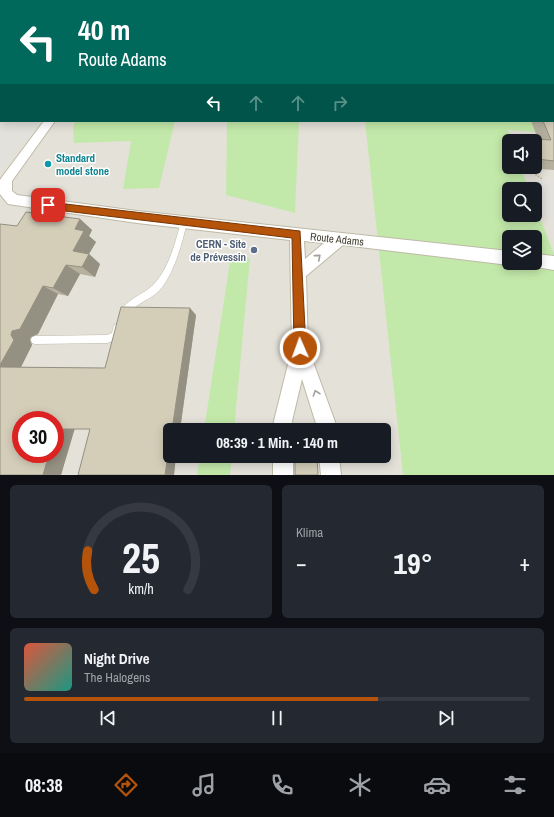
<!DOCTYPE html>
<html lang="de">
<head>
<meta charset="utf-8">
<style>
  :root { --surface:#171b24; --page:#242831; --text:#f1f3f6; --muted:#9ea1a6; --line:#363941; --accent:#b45309 }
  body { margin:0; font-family:"Archivo Narrow",sans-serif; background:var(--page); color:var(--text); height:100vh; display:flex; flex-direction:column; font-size:15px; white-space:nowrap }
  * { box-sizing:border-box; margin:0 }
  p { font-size:13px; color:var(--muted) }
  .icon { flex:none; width:22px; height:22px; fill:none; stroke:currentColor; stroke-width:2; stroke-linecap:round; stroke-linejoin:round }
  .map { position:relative; height:475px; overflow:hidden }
  .drawer { display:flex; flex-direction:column; gap:10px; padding:10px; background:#0d0f14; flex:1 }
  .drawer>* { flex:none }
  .hud { position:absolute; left:0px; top:0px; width:554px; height:122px; box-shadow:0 2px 10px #0003; background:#00695c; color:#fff; overflow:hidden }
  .controls { position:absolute; left:502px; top:134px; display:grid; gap:8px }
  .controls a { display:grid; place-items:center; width:40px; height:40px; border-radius:6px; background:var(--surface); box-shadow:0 2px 10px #0003; font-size:20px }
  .speed { position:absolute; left:12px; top:411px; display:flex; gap:8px; font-size:20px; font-weight:700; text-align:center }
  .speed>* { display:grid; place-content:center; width:52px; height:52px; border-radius:50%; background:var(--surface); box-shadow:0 2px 10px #0003; line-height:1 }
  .speed .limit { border:6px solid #d22; background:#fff; color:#111 }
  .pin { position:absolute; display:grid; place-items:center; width:34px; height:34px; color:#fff; margin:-17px; border-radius:8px; box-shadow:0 2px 6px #0006 }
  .me { position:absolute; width:44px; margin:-22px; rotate:358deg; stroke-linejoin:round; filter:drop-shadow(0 0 3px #0008) }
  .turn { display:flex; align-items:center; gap:14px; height:84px; padding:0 12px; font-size:18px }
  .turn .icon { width:52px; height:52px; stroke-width:2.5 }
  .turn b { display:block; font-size:28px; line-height:34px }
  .lanes { display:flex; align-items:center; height:38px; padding:0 12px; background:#0003; justify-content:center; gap:20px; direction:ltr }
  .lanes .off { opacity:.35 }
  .big { font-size:30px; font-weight:700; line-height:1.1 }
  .drawer .tile { flex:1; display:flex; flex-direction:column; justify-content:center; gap:6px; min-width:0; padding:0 14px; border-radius:6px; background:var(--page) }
  .drawer .dial { align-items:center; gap:0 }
  .dial svg { height:104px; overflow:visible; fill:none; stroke:var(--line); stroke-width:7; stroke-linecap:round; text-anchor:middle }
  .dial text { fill:var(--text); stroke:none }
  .song { display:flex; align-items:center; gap:12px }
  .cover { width:48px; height:48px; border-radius:6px; background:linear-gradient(135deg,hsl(10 70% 55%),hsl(170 70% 35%)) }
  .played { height:4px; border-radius:2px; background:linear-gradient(90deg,var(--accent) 70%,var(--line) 70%) }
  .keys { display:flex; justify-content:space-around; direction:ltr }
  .heat { display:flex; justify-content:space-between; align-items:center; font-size:22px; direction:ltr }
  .drawer .tiles { flex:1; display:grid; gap:10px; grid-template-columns:1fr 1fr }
  .tile:last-child { grid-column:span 2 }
  .trip { position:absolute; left:163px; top:423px; width:228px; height:40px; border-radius:6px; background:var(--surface); box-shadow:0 2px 10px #0003; font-weight:700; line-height:40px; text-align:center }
  .dock { display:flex; height:64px; justify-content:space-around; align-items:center; background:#090b0e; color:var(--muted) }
  .dock .icon { width:28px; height:28px }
  .dock .active { color:var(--accent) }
  .dock b { font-size:18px; color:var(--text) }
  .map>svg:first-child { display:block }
</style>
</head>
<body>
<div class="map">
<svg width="554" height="475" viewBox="0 0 554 475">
  <rect width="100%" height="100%" fill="#f3f0e4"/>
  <path fill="#e4e1d9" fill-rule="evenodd" d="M0,0H554V475H0ZM1,1H553V121H1ZM509,141H535V167H509ZM509,189H535V215H509ZM509,237H535V263H509ZM21,420H55V454H21ZM170,430H384V456H170Z"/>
  <path fill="#c3e9aa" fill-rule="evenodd" d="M282,0H554V109L553,1H279Z
    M76,121H175L159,188L123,189L131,141L74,143L73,126Z
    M227,121H299L295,213L226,195Z
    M365,121H531L536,132L508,130L511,141H509V167H520L529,189H509V215H535V205L554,254V475H403ZM509,237H535V263H509Z
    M231,255L250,258L234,430H204Z
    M200,456H232L230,475H197Z"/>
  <path fill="#e3e1dc" d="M7,121H41L0,171V129Z
    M534,178L554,180V233Z"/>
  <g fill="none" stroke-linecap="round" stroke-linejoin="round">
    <defs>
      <path id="lane" d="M0,18H1V20H0Z
        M184,219L186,220L187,222C182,244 174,274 159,291C153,297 145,300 138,305C133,308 129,315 124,317L121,316L120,313C126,299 143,295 153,285C169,269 175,243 181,222L182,220Z
        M117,324L120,325L121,328L118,339L107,343L35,344L32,343L31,340L32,337L35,336L107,335L112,333L114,325Z"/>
      <path id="street" d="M44,121H55L12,181V191L17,195L137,211L509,251V263H513L509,265L343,245L306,276L308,348L338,430H318L302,379L292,421L293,430H273L274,421L292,348L290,240L137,223L8,204L0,194V180L2,177ZM304,241L323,243H324L305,259Z
        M535,254L554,256V270L530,266L529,263H535Z
        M273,456H293V475H273Z
        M319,456H339L341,475H321Z"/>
    </defs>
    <use href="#lane" stroke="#bebaa6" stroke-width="1"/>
    <use href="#street" stroke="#bebaa6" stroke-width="2"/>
    <path stroke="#c0b897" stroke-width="2" stroke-dasharray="1.5 1.5" stroke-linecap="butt" d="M526,167L542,179"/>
    <use href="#lane" fill="#fff" fill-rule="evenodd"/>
    <use href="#street" fill="#fff" fill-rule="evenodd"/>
  </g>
  <path fill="#b6b19f" d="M554,99V170L528,168V167H535V141H533L535,139H538L531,121H553Z
    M80,219L92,230L89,236L96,242L89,254L100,264L95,277L80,274L68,296L58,294L38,334L31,337L30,340L32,345L21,367L105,368L196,315L180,430H170V456H176L174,475H78L90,429H74L61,475H0L17,226Z"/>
  <path fill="#949082" d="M1,96V120L0,121V97Z
    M80,219L92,230L89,236L96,242L89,254L100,264L95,277L82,267L73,251L75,229Z
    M66,265L80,274L68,296L53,288Z
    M43,286L58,294L38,334L31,337L30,340L32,345L19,371L0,368V365L12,331Z
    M190,308L196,315L180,430H172Z
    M75,428L61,475H43L49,454H55V435L57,429Z
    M170,441V456H176L174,475H165Z"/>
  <path fill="#d4ceb9" stroke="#949082" d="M1,43V96L0,97V44Z
    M553,99H554V161L537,159L535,152V145H538L535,139L551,140L543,121H553Z
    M26,212L80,219L75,229L84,231L73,251L89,254L82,267L66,265L53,288L43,286L20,329L12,331L11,335L14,340L0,365V224L17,226Z
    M121,307L190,308L172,430H170V441L165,475H78L90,429H57L55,435V420H21V454H49L43,475H0V367L105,368Z
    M295,427H316V430H294Z
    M294,456H317L318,475H295V457Z"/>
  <defs><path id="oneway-chevron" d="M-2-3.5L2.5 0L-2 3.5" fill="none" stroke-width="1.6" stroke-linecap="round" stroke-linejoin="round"/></defs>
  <g stroke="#a2a09a">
    <use href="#oneway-chevron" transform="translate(318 257) rotate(-40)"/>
    <use href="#oneway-chevron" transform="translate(316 393) rotate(-109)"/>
  </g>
  <path fill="#b45309" stroke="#753606" d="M48,202L300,231L306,348L304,352L300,354L296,352L294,348L292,238L48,209L43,205Z"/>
  <circle fill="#0f9aa8" stroke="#fff" stroke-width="1.5" cx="48" cy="164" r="4"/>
  <circle fill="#5c6f8a" stroke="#fff" stroke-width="1.5" cx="254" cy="250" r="4"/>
  <g text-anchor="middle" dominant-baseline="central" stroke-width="3" stroke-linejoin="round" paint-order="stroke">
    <g font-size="11" font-weight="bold" fill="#0d838f" stroke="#fff" text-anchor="start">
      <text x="56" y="158">Standard<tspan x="56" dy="13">model stone</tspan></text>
    </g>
    <g font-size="11" fill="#454134" stroke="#fff">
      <text transform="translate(337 239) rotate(6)">Route Adams</text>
    </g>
    <g font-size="11" font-weight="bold" fill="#4e5e75" stroke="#fff" text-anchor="end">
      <text x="246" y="244">CERN - Site<tspan x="246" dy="13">de Prévessin</tspan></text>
    </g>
  </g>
</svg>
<div class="controls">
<a><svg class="icon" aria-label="sound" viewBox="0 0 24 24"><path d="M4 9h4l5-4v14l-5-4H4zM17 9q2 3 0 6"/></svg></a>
<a><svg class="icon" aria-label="search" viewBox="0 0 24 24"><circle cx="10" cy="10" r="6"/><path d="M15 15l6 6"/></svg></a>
<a><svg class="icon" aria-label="layers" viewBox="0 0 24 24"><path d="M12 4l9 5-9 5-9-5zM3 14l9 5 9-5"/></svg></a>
</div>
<div class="speed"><div class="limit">30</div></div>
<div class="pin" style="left:48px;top:205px;background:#d93025"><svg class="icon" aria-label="arrive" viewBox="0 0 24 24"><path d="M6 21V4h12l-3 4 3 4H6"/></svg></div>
<svg class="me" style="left:300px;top:348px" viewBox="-20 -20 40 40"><circle r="17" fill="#b45309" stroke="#fff" stroke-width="3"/><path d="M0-11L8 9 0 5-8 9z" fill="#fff"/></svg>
<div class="trip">08:39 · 1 Min. · 140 m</div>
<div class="hud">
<div class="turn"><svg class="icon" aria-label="left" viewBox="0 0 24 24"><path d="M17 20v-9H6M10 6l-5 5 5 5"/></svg><div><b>40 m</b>Route Adams</div></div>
<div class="lanes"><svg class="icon" aria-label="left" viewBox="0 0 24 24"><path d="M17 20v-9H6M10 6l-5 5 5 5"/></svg><svg class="icon off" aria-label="ahead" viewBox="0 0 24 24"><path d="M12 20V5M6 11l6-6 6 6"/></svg><svg class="icon off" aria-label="ahead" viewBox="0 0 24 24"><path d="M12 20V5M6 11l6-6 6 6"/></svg><svg class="icon off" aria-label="right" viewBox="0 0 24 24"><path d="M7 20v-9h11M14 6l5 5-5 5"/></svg></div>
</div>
</div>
<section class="drawer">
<div class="tiles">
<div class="tile dial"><svg viewBox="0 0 100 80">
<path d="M14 69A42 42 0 1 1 86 69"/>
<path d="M14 69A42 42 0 0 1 9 39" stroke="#b45309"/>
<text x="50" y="56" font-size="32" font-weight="700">25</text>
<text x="50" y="72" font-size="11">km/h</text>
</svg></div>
<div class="tile"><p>Klima</p>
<div class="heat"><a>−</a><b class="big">19°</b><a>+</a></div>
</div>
<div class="tile">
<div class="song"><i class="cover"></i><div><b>Night Drive</b><p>The Halogens</p></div></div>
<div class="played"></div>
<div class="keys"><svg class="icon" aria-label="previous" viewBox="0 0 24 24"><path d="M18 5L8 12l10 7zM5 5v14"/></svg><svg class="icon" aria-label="pause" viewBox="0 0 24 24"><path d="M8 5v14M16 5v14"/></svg><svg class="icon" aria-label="next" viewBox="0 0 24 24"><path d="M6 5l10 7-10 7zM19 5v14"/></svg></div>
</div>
</div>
</section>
<nav class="dock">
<b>08:38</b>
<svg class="icon active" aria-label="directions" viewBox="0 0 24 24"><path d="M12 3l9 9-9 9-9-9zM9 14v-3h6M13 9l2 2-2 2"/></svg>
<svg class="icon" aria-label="music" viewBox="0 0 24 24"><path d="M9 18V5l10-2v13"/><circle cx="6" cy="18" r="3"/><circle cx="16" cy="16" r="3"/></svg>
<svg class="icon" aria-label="phone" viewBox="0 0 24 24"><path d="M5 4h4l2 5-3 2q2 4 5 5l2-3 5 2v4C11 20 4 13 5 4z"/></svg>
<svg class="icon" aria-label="climate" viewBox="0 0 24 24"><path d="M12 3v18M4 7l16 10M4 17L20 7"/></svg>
<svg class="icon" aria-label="car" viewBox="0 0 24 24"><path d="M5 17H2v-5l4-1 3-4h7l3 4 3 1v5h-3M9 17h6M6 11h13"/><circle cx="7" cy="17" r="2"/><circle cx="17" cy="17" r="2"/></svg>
<svg class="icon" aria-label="filters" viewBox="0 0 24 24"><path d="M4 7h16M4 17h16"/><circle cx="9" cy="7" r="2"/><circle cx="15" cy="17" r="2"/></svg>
</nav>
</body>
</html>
